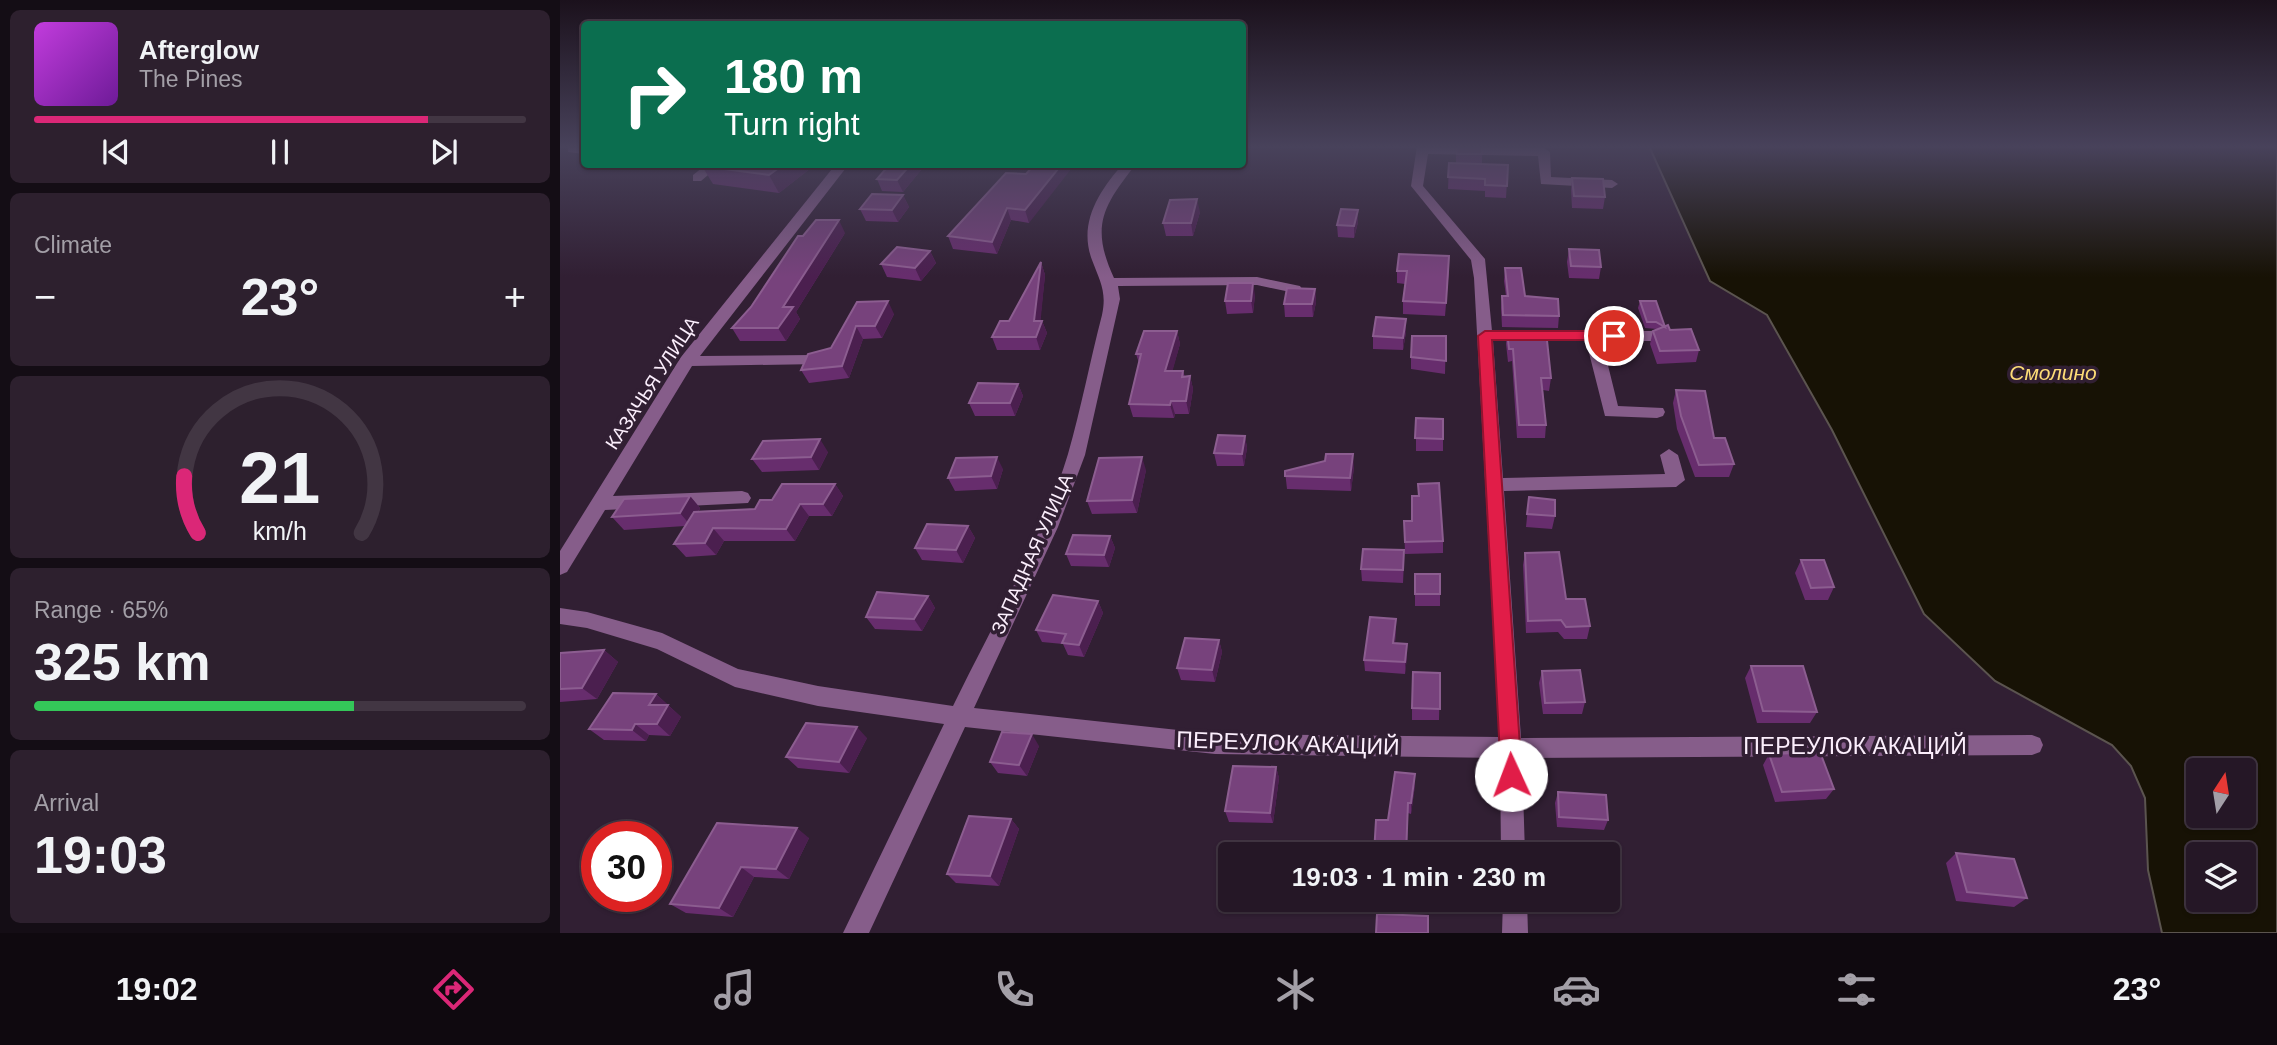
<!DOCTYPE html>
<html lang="en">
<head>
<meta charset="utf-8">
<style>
  :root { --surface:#251726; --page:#2d202e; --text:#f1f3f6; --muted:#a39fa7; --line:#423643; --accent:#db2777 }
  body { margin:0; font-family:Helvetica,sans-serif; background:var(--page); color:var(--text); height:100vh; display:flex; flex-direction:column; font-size:26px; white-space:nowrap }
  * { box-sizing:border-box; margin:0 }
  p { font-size:23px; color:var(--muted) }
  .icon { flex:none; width:38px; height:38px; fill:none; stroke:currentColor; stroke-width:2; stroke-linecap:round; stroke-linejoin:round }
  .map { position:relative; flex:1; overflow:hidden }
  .details { display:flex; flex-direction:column; gap:10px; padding:10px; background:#140d15; width:560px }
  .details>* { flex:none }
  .guide { position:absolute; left:21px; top:21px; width:665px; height:147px; border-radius:7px; box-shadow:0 2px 5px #0004,0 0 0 2px var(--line); background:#0b6e4f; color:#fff; overflow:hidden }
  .needle { width:46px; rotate:12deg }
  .fabs { position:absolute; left:1626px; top:758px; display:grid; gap:14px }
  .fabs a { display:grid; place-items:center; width:70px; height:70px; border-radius:7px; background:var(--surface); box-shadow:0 2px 5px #0004,0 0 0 2px var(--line); font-size:35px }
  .speed { position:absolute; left:21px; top:821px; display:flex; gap:14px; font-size:35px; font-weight:700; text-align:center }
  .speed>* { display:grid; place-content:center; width:91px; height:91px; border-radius:50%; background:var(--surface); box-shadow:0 2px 5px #0004,0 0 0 2px var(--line); line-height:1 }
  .speed .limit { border:10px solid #d22; background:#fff; color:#111 }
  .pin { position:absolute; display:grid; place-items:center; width:60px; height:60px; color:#fff; margin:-30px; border:4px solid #fff; border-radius:50%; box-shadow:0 2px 7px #0007 }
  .me { position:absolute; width:77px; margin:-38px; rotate:358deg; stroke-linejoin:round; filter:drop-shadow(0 0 5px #0008) }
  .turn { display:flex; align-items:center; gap:24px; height:147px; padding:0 28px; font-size:32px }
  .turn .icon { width:91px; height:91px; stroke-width:2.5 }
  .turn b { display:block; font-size:49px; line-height:60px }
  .big { font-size:52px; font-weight:600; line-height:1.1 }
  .details .card { flex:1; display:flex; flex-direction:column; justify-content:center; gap:10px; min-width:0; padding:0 24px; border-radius:10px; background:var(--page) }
  .details .dial { align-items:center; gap:0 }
  .dial svg { height:182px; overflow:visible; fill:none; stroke:var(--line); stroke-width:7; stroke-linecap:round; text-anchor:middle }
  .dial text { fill:var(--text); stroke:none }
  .song { display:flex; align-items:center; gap:21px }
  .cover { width:84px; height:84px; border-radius:10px; background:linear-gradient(135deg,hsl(290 70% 55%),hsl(280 70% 35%)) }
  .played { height:7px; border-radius:4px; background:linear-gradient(90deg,var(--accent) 80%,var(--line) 80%) }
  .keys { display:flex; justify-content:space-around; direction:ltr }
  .heat { display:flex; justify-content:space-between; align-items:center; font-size:38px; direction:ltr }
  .charge { height:10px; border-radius:5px; background:linear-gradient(90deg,#34c759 65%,var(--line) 0) }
  .trip { position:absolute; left:658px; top:842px; width:402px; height:70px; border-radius:7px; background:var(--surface); box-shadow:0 2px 5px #0004,0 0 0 2px var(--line); font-weight:600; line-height:70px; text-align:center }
  .tab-bar { display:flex; height:112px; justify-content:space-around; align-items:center; background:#0f090f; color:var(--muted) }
  .tab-bar .icon { width:49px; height:49px }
  .tab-bar .selected { color:var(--accent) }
  .tab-bar b { font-size:32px; color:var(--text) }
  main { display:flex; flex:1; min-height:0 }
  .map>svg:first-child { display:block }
</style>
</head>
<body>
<main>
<section class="details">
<div class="card">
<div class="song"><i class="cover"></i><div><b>Afterglow</b><p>The Pines</p></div></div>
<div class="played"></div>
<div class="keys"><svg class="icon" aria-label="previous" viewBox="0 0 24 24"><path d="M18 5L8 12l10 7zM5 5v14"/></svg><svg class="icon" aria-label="pause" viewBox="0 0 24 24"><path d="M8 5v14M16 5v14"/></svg><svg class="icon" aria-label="next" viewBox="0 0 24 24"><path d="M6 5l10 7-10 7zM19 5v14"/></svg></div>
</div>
<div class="card"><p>Climate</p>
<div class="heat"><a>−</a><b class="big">23°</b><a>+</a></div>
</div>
<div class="card dial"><svg viewBox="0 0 100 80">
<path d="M14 69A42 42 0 1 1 86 69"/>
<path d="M14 69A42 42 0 0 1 8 44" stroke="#db2777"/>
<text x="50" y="56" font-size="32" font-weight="700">21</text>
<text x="50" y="72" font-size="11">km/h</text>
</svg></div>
<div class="card"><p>Range · 65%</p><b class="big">325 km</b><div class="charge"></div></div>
<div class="card"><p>Arrival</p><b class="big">19:03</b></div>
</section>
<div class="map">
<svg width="1717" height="933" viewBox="0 0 1717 933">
  <rect width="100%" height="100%" fill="#311f33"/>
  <path fill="#171205" stroke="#5b544f" stroke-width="2" fill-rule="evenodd" d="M1089,146H1717V933H1602L1588,870L1585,798L1571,766L1552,745L1435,681L1364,614L1272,430L1207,315L1150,281ZM1638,770H1684V816H1638ZM1638,854H1684V900H1638Z"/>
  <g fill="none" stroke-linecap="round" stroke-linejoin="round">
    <path fill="#865d8a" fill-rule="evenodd" d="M8,146H24V154L8,152Z
      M857,146L984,148L990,152L991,177L1052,180L1058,184L1052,188L981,184L978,156L868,154L863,186L925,259L932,331H1095L1103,336L1095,341H1042L1058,406L1103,408L1105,412L1103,416L1097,418L1045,416L1026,341H933L943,478L1105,474L1100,455L1109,449L1118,455L1125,480L1116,487L944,491L961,738L1472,735L1480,738L1483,745L1480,752L1472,755L962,758L965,854H941L940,758L655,754L405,727L309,933H283L384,724L258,706L175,687L97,649L27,628L0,624V608L27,612L102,633L178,669L258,686L393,706C433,624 481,542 508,454C521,409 530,361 542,315C547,292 540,281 532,260C518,223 539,191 563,164H576C543,206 530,226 554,278L697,277L740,286L742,289L735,293L697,285L558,286L560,299L525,455L498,527L414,708L655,734L939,737L914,278L911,260L851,186Z
      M147,164H161L141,181H133V175Z
      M276,164H289L140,356L253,355L261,360L259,364L132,366L53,496L182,491L188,493L191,498L188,503L45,510L7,572L0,575V551L121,357Z
      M943,900H967L968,933H942Z"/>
  </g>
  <path fill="#672d6d" d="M896,146L922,154V164L948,165L946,198L925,197V191L888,189L889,163H896Z
    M145,164H256L219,193L153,184L142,166Z
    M330,164H366L343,192L322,191L317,179Z
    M466,174L469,223L451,220L437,254L393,249L388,236Z
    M1012,178L1045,197L1043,209L1012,208L1011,190Z
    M343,195L349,207L338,222L306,221L300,209Z
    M640,212L633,236H606L603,223Z
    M798,222L794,238L778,237L777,225Z
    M285,233L236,312L240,319L226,341H180L172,328Z
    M1009,249L1041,267L1039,279L1009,278L1007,262Z
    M370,251L376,263L361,281L327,277L321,264Z
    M481,262L485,275L480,321H482L487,333L480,350H437L432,337L449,321Z
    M945,268L965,296L999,316L998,328L942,327L941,308L942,296H946L944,281Z
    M889,269L885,316L843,314V301L845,284L837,283V271Z
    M755,289L756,302L753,317H725L724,304Z
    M695,295L693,313L667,314L665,301Z
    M1080,301L1105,326L1139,350L1136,362L1097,364L1090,344L1093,331L1097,329L1085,328L1078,308Z
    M297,302L334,314L322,338L303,339L289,378L249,383L241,370L271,348Z
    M846,319V332L843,350L813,349V336Z
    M617,331L620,344L612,371H623L625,377L630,376L633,389L629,414H615L614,418L573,417L569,404L579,363L576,354Z
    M947,331L991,378L989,391L983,390L986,425L985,438H957L952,361L948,362L946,344Z
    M886,336L885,374L851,369V357Z
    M458,384L463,396L455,416H415L409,403Z
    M1116,390L1174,464L1169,477H1135L1117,429L1113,403Z
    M856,418L883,419V451H856Z
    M685,436L687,448L684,466H657L654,453Z
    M268,452L259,470L202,472L192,459Z
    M794,467L791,491L727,489L725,471Z
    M443,469L437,489L395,491L388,478Z
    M586,470L577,513L532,514L527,501Z
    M275,484L283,496L272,516H249L235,541H164L156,555L126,557L114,544L125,526L64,530L52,517L130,496L140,508L139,511L195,509L212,500Z
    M858,484L883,541V553L845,554L844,521H852L858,496Z
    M969,497L995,516L992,529L966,527Z
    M408,526L415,538L403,563L362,560L355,548Z
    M550,536L555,548L549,567L511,566L506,554Z
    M965,553L1030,626L1027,639H1004L998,632L966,633L963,565Z
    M1241,560L1274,587L1268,600H1245L1235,573Z
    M844,562L843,583L802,581L801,569Z
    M855,574L880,594V606H855Z
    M368,596L375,608L362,631L315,629L306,617Z
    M538,601L543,613L524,657L508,655L503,644L482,642L476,630Z
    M836,619V631L835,643L847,644V656L845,674L805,671L804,660Z
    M659,640L662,652L655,682L621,680L617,668Z
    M44,650L58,662L37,699L0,702V653Z
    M1191,666L1257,712L1250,723H1197L1185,678Z
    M982,671L1025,702L1022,714H983L979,683Z
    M880,673L879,720H852V708Z
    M96,694L121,717L110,736L89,735L86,741L44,740L29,729Z
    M307,738L289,773L238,768L226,757Z
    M479,746L467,776L438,773L430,762Z
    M1209,754L1274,789L1266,799L1215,802L1203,765Z
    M716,767L719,778L713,823L669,822L665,811Z
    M855,785L851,814L848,813L847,854L828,820Z
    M998,792L1048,820L1044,830L997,827L995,803Z
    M451,819L459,829L439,886L396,883L387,874Z
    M157,823L249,838L229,879L194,877L173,917L126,913L110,904Z
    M1396,853L1467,898L1454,907L1396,901L1386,863Z"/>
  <path fill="#4b1f4f" d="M224,164H256L219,193L209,175Z
    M351,164H366L343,192L337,180Z
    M502,164H515L469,223L465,210Z
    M343,195L349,207L338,222L332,210Z
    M637,199L640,212L633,236L631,223Z
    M447,208L451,220L437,254L432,242Z
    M798,210V222L794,238V226Z
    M279,220L285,233L236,312L240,319L226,341L218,328L223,307Z
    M370,251L376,263L361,281L355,268Z
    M481,262L485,275L480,327L482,321L487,333L480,350L476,337L474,321Z
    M693,283L695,295L693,313L691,301Z
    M755,289L756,302L753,317L752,304Z
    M328,301L334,314L322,338L315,326Z
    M846,319V332L843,350V338Z
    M296,326L303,339L289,378L282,366Z
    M617,331L620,344L609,384L605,371Z
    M630,376L633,389L629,414L626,401Z
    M458,384L463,396L455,416L450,403Z
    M611,401L615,414L614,418L610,405Z
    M685,436L687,448L684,466L682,454Z
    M260,439L268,452L259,470L251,457Z
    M793,454L794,467L791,491L790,478Z
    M437,457L443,469L437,489L431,476Z
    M582,457L586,470L577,513L572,500Z
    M275,484L283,496L272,516L263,504Z
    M130,496L140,508L131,526L120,513Z
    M240,504L249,516L235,541L226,529Z
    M408,526L415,538L403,563L396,550Z
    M153,528L164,541L156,555L145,543Z
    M550,536L555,548L549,567L544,555Z
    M368,596L375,608L362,631L354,619Z
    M538,601L543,613L524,657L519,645Z
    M836,619V631L834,655L833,643Z
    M659,640L662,652L655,682L652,670Z
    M847,644V656L845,674V662Z
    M44,650L58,662L37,699L22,688Z
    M96,694L121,717L110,736L97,724L89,705Z
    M75,724L89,735L86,741L72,730Z
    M297,727L307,738L289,773L279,762Z
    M472,734L479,746L467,776L459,765Z
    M716,767L719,778L713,823L710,813Z
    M855,774V785L851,814V803Z
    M451,819L459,829L439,886L430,876Z
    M237,828L249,838L229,879L216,869Z
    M181,867L194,877L173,917L159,908Z"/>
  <path fill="#77427c" stroke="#8c5d90" stroke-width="2" d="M896,146H922V154H897Z
    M889,163L948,165L947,186L925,185V179L888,177Z
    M145,164H224L209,175L142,166Z
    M330,164H351L337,180L317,179Z
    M475,164H502L465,210L447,208L432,242L388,236L446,173L466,174Z
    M1012,178L1043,179L1045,197L1014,196Z
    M312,194L343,195L332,210L300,209Z
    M637,199L631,223H603L610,200Z
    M781,209L798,210L794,226L777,225Z
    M256,220H279L223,307H233L218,328H172L191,307L238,236H243Z
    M337,247L370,251L355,268L321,264Z
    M1009,249L1039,250L1041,267L1011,266Z
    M839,254L889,256L886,303L843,301L847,271H837Z
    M481,262L474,321H482L476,337H432L440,321H449Z
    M945,268H961L965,296L998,299L999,316L943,315L942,296H948Z
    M668,283H693L691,301H665Z
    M727,288L755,289L752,304H724Z
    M328,301L315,326H296L282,366L241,370L248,354L271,348L297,302Z
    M1080,301H1096L1105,327L1096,322H1087Z
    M816,317L846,319L843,338L813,336Z
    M1108,325L1110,330L1131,329L1139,350L1100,351L1093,331Z
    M584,331H617L605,371H623L622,377L630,376L626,401H611L610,405L569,404L581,354H576Z
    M947,331H986L991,378H981L986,425H959L953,349H949Z
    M852,336H886V361L851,357Z
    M418,383L458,384L450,403H409Z
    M1116,390L1145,391L1154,438H1165L1174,464L1139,465L1121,416Z
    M856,418L883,419V439L855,438Z
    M658,435L685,436L682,454L654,453Z
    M260,439L251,457L192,459L203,441Z
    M766,454H793L790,478L725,476V471L765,461Z
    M437,457L431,476L388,478L396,458Z
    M582,457L572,500L527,501L539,458Z
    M879,483L883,541L845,542L844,521H852V496H859L858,484Z
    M222,484H275L263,504H240L226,529L153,528L145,543L114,544L134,512L195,509L200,500H212Z
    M130,496L120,513L52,517L64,499Z
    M969,497L995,500V516L967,514Z
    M367,524L408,526L396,550L355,548Z
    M513,535L550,536L544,555L506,554Z
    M803,549L844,550L843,570L801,569Z
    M999,552L1006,599H1025L1030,626L1006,627L1001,620L968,621L965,553Z
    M1241,560H1264L1274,587L1251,588Z
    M855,574H880V594H855Z
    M317,592L368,596L354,619L306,617Z
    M493,595L538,601L519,645L502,643L506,634L476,630Z
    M810,617L836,619L833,643L847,644L845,662L804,660Z
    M625,638L659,640L652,670L617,668Z
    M44,650L22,688L0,689V653Z
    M1191,666H1243L1257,712L1203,711Z
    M1020,670L1025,702L985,703L982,671Z
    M853,672L880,673V709L852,708Z
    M53,693L96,694L89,705H108L97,724H75L72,730L29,729Z
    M246,723L297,727L279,762L226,757Z
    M442,732L472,734L459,765L430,762Z
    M1260,752L1274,789L1222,792L1209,754Z
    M673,766L716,767L710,813L665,811Z
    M835,772L855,774L851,803H848L846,854H814L816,820H828Z
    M998,792L1046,795L1048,820L999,817Z
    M409,816L451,819L430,876L387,874Z
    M157,823L237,828L216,869L181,867L159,908L110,904Z
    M1396,853L1454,859L1467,898L1407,892Z
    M817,914L868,916V933H816Z"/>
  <linearGradient id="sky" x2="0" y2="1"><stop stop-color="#1b111c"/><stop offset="0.53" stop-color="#48425b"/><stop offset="1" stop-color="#48425b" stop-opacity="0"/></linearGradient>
  <rect width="1717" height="277" fill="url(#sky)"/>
  <path fill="#e11d48" stroke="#92132f" stroke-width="2" d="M925,331H1054L1061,336L1054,340H932L962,775L959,782L951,785L944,782L941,775L918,336Z"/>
  <g text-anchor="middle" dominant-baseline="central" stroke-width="7" stroke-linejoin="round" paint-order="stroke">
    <g font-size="19" fill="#fbeefc" stroke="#311f33">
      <text transform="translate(92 383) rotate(-57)">КАЗАЧЬЯ УЛИЦА</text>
      <text transform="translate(472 554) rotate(-66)">ЗАПАДНАЯ УЛИЦА</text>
    </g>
    <g font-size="21" font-style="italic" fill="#fddc77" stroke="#311f33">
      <text x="1493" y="372">Смолино</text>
    </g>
    <g font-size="23" fill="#fbeefc" stroke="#311f33">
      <text transform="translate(728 743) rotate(2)">ПЕРЕУЛОК АКАЦИЙ</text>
      <text x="1295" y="746">ПЕРЕУЛОК АКАЦИЙ</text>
    </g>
  </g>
</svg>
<div class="fabs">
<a><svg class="needle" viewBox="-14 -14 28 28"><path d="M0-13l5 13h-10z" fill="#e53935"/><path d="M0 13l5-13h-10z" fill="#a39fa7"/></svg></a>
<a><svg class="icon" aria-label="layers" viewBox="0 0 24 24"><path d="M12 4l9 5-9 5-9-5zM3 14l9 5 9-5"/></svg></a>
</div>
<div class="speed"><div class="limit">30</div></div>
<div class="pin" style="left:1054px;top:336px;background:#d93025"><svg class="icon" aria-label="arrive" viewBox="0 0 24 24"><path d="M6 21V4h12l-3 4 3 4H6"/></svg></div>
<svg class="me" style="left:951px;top:775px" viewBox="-20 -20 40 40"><circle r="19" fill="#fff"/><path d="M0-13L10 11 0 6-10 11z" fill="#e11d48"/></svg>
<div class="trip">19:03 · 1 min · 230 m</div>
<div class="guide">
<div class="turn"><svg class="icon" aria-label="right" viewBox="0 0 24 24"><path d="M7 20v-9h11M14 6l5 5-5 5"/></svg><div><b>180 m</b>Turn right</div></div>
</div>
</div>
</main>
<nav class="tab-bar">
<b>19:02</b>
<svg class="icon selected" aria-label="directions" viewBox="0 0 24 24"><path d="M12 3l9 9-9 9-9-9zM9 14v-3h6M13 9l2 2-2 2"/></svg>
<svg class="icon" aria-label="music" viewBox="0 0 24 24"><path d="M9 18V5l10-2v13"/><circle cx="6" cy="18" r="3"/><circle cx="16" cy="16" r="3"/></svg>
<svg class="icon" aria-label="phone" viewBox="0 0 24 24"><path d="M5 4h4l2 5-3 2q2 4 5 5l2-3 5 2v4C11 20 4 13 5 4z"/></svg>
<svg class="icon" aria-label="climate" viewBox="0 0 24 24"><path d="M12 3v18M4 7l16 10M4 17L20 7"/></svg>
<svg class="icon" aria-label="car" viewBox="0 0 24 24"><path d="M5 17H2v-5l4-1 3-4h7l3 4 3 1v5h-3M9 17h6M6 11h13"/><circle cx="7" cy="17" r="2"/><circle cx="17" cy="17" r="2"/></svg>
<svg class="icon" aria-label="filters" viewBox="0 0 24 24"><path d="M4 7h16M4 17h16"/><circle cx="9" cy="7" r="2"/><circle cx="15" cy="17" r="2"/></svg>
<b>23°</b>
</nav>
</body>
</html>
